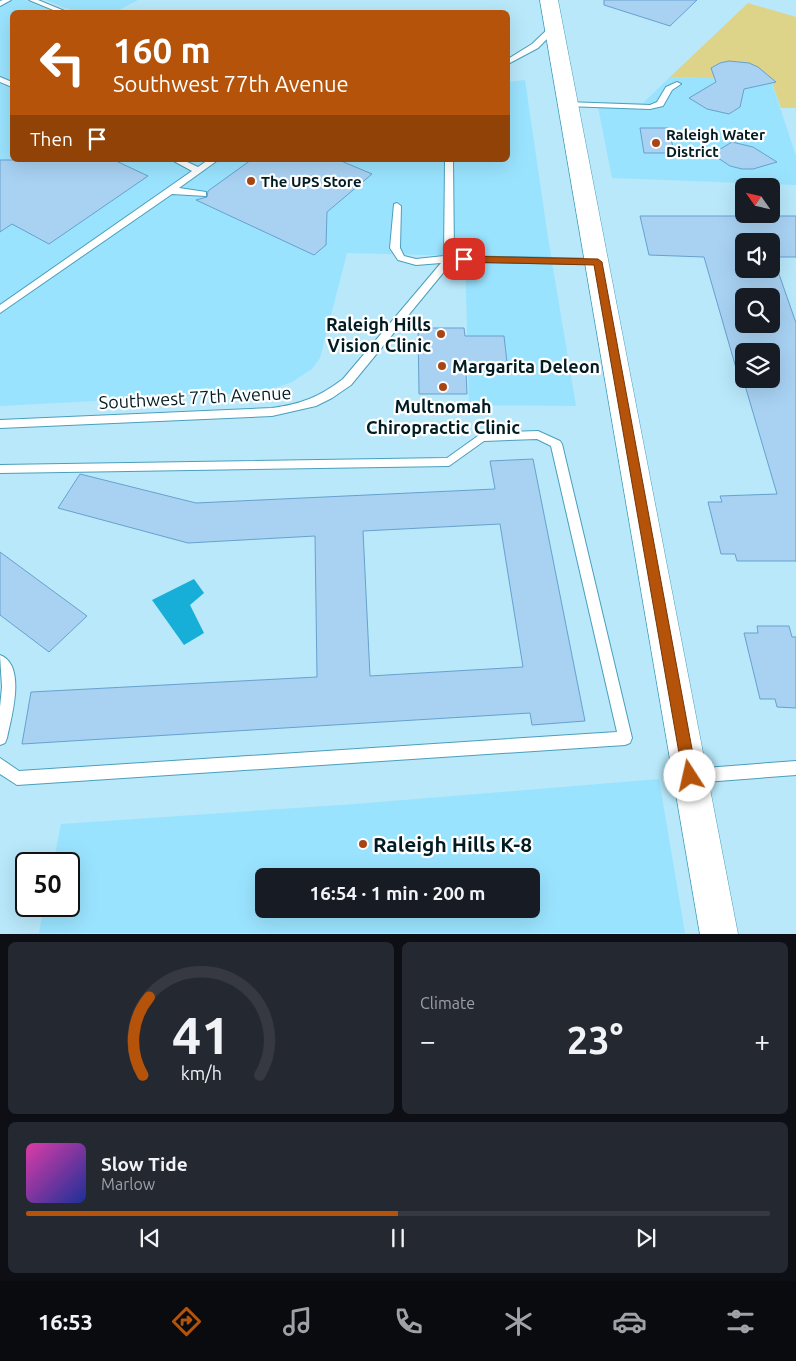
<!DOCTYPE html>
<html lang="en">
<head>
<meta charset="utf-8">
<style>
  :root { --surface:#171b24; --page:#242831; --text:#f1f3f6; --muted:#9ea1a6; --line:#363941; --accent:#b45309 }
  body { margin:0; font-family:Ubuntu,sans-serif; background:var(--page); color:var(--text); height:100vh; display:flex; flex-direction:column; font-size:19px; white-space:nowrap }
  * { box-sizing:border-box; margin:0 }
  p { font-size:16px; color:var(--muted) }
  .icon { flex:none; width:28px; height:28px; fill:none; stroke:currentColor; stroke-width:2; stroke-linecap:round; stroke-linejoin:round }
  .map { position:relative; height:934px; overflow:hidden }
  .drawer { display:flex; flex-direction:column; gap:8px; padding:8px; background:#0d0f14; flex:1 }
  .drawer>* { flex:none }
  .banner { position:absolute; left:10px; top:10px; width:500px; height:152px; border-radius:8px; box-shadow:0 5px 20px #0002; background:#b45309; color:#fff; overflow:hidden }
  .needle { width:32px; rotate:304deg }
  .fabs { position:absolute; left:735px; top:178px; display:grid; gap:10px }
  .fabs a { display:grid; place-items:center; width:45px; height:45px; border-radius:8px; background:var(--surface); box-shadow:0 5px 20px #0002; font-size:25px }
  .speed { position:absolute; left:15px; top:852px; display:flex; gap:10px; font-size:25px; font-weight:700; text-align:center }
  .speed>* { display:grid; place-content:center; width:65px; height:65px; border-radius:50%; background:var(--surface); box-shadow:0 5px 20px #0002; line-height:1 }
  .speed .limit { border:2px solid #111; border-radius:8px; background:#fff; color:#111 }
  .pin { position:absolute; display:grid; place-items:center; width:42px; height:42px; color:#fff; margin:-21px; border-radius:10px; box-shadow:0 2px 8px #0006 }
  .me { position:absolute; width:55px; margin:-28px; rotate:350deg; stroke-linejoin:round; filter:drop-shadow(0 0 4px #0008) }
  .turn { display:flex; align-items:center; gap:18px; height:105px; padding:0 20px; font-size:22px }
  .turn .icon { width:65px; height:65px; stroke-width:2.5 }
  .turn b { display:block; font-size:35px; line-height:42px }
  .then { display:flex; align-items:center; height:48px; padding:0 20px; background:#0003; gap:10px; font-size:19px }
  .big { font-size:38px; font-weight:700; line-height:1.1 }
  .drawer .card { flex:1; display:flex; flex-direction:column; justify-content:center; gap:8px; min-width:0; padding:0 18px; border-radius:8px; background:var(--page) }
  .drawer .dial { align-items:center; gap:0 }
  .dial svg { height:130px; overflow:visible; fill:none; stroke:var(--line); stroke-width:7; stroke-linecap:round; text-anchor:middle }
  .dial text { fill:var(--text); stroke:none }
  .song { display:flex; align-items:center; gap:15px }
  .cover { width:60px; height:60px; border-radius:8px; background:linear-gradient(135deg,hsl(320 70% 55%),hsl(230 70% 35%)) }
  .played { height:5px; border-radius:2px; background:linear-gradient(90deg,var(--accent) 50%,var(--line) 50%) }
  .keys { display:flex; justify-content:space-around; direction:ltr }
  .heat { display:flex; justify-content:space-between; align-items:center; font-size:28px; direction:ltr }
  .drawer .tiles { flex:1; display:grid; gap:8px; grid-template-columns:1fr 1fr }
  .card:last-child { grid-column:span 2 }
  .trip { position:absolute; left:255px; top:868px; width:285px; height:50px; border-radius:8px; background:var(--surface); box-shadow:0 5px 20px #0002; font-weight:700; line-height:50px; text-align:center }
  .tabs { display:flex; height:80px; justify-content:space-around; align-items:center; background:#090b0e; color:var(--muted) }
  .tabs .icon { width:35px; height:35px }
  .tabs .selected { color:var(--accent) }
  .tabs b { font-size:22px; color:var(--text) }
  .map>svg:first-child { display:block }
</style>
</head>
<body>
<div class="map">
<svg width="796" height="934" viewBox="0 0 796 934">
  <rect width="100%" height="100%" fill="#b8e8fa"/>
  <path fill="#9ae3fe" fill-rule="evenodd" d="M0,0H25L55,12H12V160H508V82L525,80L548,238L576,406L469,405L465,256L347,253L320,358L312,369L292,382L264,392L0,406Z
    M45,0H138L115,12H76Z
    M670,77L771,80L796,156V185L612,178L597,102L643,103Z
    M659,779L685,933H39L44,906H69V864H53L61,824L355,804ZM264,876H531V909H264Z"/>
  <path fill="#ddd48a" d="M748,3L796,17V108H781L771,80L670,77Z"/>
  <path fill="#17afd7" d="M194,579L204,593L190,605L204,633L184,645L152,600Z"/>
  <path fill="#a8d1f2" stroke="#66a1cf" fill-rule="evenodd" d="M604,0H697L670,26L604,5Z
    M729,61L749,63L758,67L776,82L744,89L740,107L729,114L707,109L689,98L716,82L711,68L720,63Z
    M640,128H669L674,153H644Z
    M732,142L753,147L777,162L753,169H742L730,166L712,154Z
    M0,160H114L148,176L49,244L12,224L0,232Z
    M251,160H339L372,174L327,212L326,245L314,255L196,200L207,197L208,191Z
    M640,216H796V257H773L796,323V561H737L735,554H721L708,502H722L720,496L777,494L744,382H740L704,257L649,255ZM744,241H771V269H744ZM744,296H771V324H744ZM744,351H771V379H744Z
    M418,328H464L465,336H504L508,371H466L467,394H419Z
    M533,459L585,721L532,725L530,713L22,744L31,692L317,677L315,536L188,543L58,508L80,474L196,503L495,489L490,461ZM500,524L523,667L370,676L363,531Z
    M0,552L87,616L49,652L0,615Z
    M757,626H789L792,637H796V708L777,707L775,699H760L744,633H758Z"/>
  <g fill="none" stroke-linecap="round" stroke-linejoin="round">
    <defs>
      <path id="lane" d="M3,0H11L0,6V1Z
        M29,0H38L67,12H58Z
        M551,26L558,28L538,48L508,64V59L532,44Z
        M0,77L12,82V87L0,82Z
        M677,82L681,84L672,90L663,106L650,109L566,106L562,104L566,102L650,105L657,102L666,87Z
        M172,160H183L198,167L208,160H218L179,188L206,192V196L172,194L0,313V305L192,171Z
        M445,160H453L454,256L598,259L601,260V264L452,262L351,385L332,398L316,406L272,416L0,428V420L272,408C302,404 319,397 343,379L441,263L416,265L398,260L390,248L394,204L397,203L401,206L400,248L404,256L416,259L444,256Z
        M538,431L560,441L562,444L632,738L630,743L625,745L17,785L0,774V758L19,771L617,732L551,446L537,439L484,441L449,466L0,473V465L447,458L482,433Z
        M0,655C27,665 11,718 7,738L5,743L0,745V707L2,687Z
        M796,761V775L692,783L687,781L685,776L687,771L692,769Z"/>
      <path id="secondary" d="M540,0H558L738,934H700Z"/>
    </defs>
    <use href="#lane" stroke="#4a9fbc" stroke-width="2"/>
    <use href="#secondary" stroke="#4a9fbc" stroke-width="1"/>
    <use href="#lane" fill="#fff" fill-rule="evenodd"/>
    <use href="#secondary" fill="#fff" fill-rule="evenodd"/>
  </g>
  <path fill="#b45309" stroke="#753606" d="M461,256L598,259L602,262L697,776L695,781L690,783L685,781L683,776L594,265L464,262L460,259Z"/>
  <g fill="#a94513" stroke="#fff" stroke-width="2">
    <circle cx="656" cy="143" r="5"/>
    <circle cx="251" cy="181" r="5"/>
    <circle cx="441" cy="334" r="5"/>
    <circle cx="442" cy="366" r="5"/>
    <circle cx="443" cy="387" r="5"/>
    <circle cx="363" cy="844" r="5"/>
  </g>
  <g text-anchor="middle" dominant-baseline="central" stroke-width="4.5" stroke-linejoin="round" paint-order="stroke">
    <g font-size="15" font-weight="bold" fill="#021c24" stroke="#fff" text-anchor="start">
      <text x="666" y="134">Raleigh Water<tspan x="666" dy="17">District</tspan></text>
      <text x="261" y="181">The UPS Store</text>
    </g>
    <g font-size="18" font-weight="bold" fill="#021c24" stroke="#fff" text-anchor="end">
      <text x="431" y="324">Raleigh Hills<tspan x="431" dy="21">Vision Clinic</tspan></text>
      <text x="452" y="366" text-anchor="start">Margarita Deleon</text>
      <text x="443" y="406" text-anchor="middle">Multnomah<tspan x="443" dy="21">Chiropractic Clinic</tspan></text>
    </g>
    <g font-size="18" fill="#021c24" stroke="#fff">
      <text transform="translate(195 397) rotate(-3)">Southwest 77th Avenue</text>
    </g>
    <g font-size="21" font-weight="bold" fill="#021c24" stroke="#fff" text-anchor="start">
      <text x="373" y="844">Raleigh Hills K-8</text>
    </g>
  </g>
</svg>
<div class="fabs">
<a><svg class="needle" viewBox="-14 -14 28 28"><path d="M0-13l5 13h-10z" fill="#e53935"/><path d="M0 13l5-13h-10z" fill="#9ea1a6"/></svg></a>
<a><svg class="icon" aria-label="sound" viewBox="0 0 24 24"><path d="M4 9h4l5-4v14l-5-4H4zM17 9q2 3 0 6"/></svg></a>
<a><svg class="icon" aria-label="search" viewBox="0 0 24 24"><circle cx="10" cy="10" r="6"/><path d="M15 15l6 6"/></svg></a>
<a><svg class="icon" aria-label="layers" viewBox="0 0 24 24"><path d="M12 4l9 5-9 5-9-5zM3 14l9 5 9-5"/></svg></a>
</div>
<div class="speed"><div class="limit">50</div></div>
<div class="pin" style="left:464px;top:259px;background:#d93025"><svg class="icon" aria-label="arrive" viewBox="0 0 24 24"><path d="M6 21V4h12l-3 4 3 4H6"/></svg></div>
<svg class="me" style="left:690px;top:776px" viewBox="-20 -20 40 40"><circle r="19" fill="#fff"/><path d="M0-13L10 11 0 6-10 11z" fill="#b45309"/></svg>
<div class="trip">16:54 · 1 min · 200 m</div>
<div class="banner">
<div class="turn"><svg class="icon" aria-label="left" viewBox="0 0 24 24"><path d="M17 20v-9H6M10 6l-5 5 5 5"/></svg><div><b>160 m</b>Southwest 77th Avenue</div></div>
<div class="then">Then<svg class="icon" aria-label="arrive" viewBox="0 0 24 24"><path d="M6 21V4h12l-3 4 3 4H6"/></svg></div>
</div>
</div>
<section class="drawer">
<div class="tiles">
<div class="card dial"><svg viewBox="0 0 100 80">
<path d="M14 69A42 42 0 1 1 86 69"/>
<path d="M14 69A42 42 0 0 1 18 21" stroke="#b45309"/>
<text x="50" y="56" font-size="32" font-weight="700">41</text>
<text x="50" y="72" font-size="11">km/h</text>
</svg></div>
<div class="card"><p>Climate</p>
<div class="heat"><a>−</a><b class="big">23°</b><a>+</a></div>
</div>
<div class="card">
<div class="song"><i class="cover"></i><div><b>Slow Tide</b><p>Marlow</p></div></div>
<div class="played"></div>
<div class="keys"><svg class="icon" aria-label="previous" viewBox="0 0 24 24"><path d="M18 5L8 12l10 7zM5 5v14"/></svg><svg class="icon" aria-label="pause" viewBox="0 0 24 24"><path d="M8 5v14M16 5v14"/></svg><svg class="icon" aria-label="next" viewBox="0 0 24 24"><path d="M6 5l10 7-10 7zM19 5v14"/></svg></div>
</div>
</div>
</section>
<nav class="tabs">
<b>16:53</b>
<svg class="icon selected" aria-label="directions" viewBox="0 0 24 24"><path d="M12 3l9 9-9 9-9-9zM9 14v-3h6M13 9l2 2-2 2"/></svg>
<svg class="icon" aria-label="music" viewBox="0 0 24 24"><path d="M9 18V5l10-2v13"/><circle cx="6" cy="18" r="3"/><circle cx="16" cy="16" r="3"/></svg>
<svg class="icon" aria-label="phone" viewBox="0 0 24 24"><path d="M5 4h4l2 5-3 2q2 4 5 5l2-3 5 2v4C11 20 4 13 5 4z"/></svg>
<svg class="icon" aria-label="climate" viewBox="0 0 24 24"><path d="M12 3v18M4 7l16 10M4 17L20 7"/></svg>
<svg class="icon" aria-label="car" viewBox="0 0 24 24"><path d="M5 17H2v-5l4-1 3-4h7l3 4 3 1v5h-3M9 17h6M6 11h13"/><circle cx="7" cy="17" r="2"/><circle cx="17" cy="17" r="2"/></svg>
<svg class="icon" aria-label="filters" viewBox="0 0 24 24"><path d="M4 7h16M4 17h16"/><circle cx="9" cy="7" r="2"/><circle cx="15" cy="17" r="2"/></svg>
</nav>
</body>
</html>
